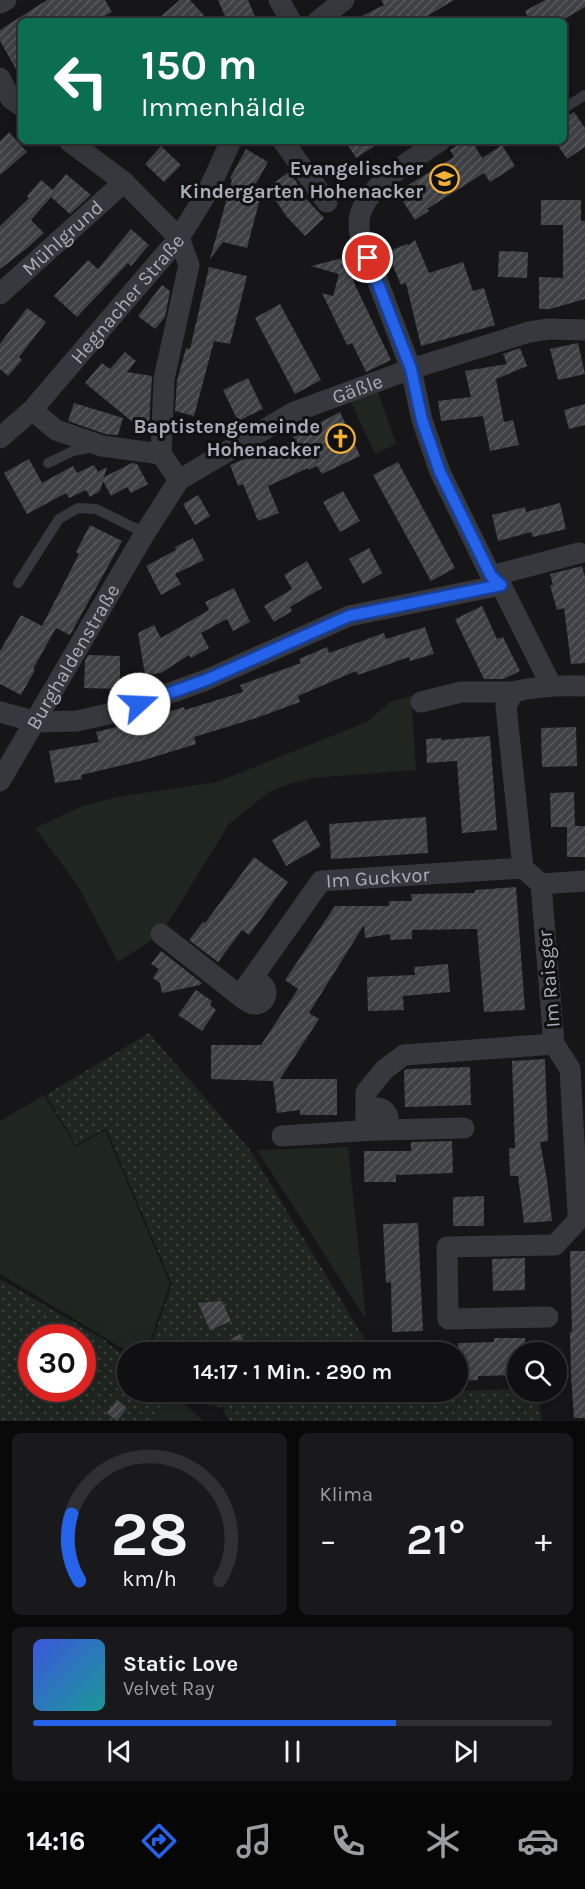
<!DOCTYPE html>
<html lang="de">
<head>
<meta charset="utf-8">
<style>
  :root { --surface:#101012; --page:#19191b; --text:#f1f3f6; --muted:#9c9d9f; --line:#303032; --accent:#2563eb }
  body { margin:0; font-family:Karla,sans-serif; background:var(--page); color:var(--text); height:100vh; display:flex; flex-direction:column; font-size:22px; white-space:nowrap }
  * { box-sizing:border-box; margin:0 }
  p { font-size:20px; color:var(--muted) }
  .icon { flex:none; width:33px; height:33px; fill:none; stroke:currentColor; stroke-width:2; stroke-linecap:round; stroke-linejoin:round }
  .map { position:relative; height:1421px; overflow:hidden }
  .drawer { display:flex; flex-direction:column; gap:12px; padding:12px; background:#09090a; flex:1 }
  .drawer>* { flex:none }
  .banner { position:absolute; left:18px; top:18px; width:549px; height:126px; border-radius:9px; box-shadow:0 6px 24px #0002,0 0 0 2px var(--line); background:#0b6e4f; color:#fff; overflow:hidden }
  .buttons { position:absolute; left:507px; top:1342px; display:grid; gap:12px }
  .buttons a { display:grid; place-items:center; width:60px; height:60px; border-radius:50%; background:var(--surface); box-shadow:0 6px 24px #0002,0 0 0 2px var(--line); font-size:30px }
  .speed { position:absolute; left:18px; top:1324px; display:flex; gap:12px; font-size:30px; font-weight:700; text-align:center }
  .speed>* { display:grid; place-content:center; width:78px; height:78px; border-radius:50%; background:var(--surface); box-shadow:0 6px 24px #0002,0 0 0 2px var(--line); line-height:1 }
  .speed .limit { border:9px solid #d22; background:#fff; color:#111 }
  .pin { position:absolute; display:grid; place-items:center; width:51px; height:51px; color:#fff; margin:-26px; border:3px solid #fff; border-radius:50%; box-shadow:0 2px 6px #0007 }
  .me { position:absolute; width:66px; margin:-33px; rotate:70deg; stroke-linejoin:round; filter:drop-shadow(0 0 4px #0008) }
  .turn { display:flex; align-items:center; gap:21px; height:126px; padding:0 24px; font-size:27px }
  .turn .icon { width:78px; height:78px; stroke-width:2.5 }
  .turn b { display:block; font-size:42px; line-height:51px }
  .big { font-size:45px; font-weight:600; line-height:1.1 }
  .drawer .widget { flex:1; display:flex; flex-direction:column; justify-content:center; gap:9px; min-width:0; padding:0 21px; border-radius:9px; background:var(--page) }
  .drawer .dial { align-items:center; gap:0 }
  .dial svg { height:156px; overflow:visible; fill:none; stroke:var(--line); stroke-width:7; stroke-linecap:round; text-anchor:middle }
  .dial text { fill:var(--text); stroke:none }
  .song { display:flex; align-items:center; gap:18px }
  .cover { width:72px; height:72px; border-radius:9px; background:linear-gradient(135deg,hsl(230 70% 55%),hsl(180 70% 35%)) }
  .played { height:6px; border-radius:3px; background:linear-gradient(90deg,var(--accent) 70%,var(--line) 70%) }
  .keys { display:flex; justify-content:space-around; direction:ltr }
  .heat { display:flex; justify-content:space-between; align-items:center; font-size:33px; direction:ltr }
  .drawer .tiles { flex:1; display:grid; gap:12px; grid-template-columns:1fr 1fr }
  .widget:last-child { grid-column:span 2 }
  .trip { position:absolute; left:117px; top:1342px; width:351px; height:60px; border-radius:30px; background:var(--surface); box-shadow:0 6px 24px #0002,0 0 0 2px var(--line); font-weight:600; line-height:60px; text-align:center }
  .tabs { display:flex; height:96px; justify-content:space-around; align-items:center; background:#060607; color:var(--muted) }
  .tabs .icon { width:42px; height:42px }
  .tabs .on { color:var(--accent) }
  .tabs b { font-size:27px; color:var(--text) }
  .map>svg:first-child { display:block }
</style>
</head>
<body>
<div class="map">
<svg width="585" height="1421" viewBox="0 0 585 1421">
  <defs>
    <pattern id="garden-dots" width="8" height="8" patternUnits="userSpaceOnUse" patternTransform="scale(1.5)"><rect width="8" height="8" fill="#1e261f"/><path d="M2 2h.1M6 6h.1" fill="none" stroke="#3c433d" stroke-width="1.8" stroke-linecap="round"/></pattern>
    <pattern id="building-hatch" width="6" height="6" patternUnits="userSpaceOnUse" patternTransform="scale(1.5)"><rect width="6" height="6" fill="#404145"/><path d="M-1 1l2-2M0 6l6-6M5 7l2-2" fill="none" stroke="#595a5e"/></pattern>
  </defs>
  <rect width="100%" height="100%" fill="#161618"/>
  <path fill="#1e261f" d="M376,386L396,444L375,454L348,396Z
    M411,696L416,770L312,778L289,784L269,792L229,824L161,934L118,962L78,886L35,828L83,806L117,797L217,782L367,722L390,702Z
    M44,1095L76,1147L105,1130L170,1284L146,1353H130L0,1274V1121Z
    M348,1147L366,1319L257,1150Z
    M171,1393L204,1421H148Z"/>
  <path fill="url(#garden-dots)" fill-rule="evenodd" d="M149,1033L250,1150L373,1353H148L172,1284L106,1128L76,1145L46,1095Z
    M0,1279L103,1339L127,1359L128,1392L171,1393L148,1421H0ZM32,1338H82V1389H32Z
    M517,1389L518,1392H538L542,1421H229L223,1408L200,1402L186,1392L398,1393Z"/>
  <path fill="url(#building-hatch)" d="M47,0H105L112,12L95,21H21V78L0,41V30Z
    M180,0H190L209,21H155Z
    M218,0H248L257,21H227Z
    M381,0H454L419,21H352L384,5Z
    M545,0H585V7L561,21H530L525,11Z
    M574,112L585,128V147L567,159L555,141H564V118Z
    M9,132L27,152L0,175V141Z
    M345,141H382L356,158Z
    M465,141H472L482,158L502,145L515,166L490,182L484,173L427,209L429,211L415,220L397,192L454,157L450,150Z
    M161,146L181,165L164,182L145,164Z
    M246,149L268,162L245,203L262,191L247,248L223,242L210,259L232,180L230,178Z
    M289,172L300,187L297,189L324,218L305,236L287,217L267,188Z
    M66,174L91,195L70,214L51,197L31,220L44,233L26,249L0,269V226L29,198L27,196L41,180L53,190Z
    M541,200H581V221H585V299L550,309H539V277L563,278V225H541Z
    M131,229L149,245L131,266L128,263L77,317L54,296L88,260L98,269Z
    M415,240L429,273L463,262L473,291L484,288L495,325L421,346L406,283L401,285L387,252L407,244L409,245Z
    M346,247L355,285L391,360L366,372L352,343L347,345L322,293L333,296L339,274L311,266L343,258Z
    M499,251L528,252L527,278L498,277Z
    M209,267L247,276L230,344L214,341L194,416L175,411L177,381L186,348L190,349Z
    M162,285L170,291L165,317L155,329L138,316Z
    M280,304L321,380L295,394L255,318Z
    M27,308L46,322L19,357L22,360L8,376L0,369V344Z
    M578,343L585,374L558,380L550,349Z
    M520,348L527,366L496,379L504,422L513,420L519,445L490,451L483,416L441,421L438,401L471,397L465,371L507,364L503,354Z
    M125,352L136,361L127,372L152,376L149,426L135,424L85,383L102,363L110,369Z
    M248,378L263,409L238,421L223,390Z
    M74,403L123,418L118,435L105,434L68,421Z
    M585,404V425L569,429L564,410Z
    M340,412L360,456L322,474L317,466L309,470L308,468L268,486L279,513L258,521L243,484L238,486L230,465L252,456L253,459L295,440L293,437Z
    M29,459L42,483L73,466L77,473L94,465L98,472L107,467L104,477L132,463L137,464L148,484L131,493L127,487L111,496L103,481L100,491L90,497L86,490L69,498L66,493L27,514L4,473Z
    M398,462L455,568L431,581L373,475Z
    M343,491L360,521L340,532L323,502Z
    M198,495L210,516L195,525L183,504Z
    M560,503L566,529L533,537L531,532L498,541L492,515L525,507L526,512Z
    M90,525L122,541L70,635L56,628L33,669L35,670L21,695L0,684V651L21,615L42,626L79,554L76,552Z
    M193,538L204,560L175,574L181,584L161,595L146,566L176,550L175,547Z
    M369,548L382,573L363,584L349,559Z
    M307,561L322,588L290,607L292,611L274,622L264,606L292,589L284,575Z
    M582,566L585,577V663L571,664L564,608L557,610L550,585H553L550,574Z
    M234,588L250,622L233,631L227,619L201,633L209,648L191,658L189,655L161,673L145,675L138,633L154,625L161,638L209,610L205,602Z
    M482,606L497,639L503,637L520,671L503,679H484L455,619Z
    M425,627L434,654L410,661L409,657L358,675L356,671L298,696L300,702L253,719L194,737L196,744L144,760L81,775L82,779L55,783L49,751L99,742L96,732L145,720L184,707L185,710L243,692L240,685L301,663L299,659L327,647L329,653L384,633L386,639Z
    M88,655L120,656V689L84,688L85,661Z
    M576,727L577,766L542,767L541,728Z
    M490,736L497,830L462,833L457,761L427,763L426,739L441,738V740Z
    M574,792L575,826H585V857H567V827H551L550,793Z
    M426,817L428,853L331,859L329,824Z
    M306,820L321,846L286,866L272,840Z
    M254,857L288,882L249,935L242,930L218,962L189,940L203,922L205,923Z
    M516,887L525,1010L484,1012L477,929L412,930V939L390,940V934L365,938L364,925L309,1013L319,1019L280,1079H337V1115H300V1110L277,1113L273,1081L211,1079V1045H261L298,989L285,980L335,906H389V901H412L411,894L475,893V890Z
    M161,951L202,983L200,985L162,993L160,983L153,978L159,969L151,964Z
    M448,964L450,992L403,996L404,1010L368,1011L367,977L415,975L414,967Z
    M196,990L212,1001L210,1005L216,1010L202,1031L178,1015Z
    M545,1059L548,1141L540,1142L547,1180L552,1221L524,1223L518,1176H510L509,1148H515L512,1061Z
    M470,1067L471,1105L405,1107L404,1071L407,1069Z
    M452,1141L453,1173L396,1175V1182H364V1151H411V1142Z
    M484,1196V1226H453V1197Z
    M418,1223L423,1331L392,1332L391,1282L386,1283L383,1224Z
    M570,1251H585V1418H574L571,1377L570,1332H572Z
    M525,1258V1290L493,1291L492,1259Z
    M222,1301L231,1321L210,1330L198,1303Z
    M240,1334L247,1346L234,1353L227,1341Z
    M494,1338H525L526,1353H518V1375L478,1376V1380L458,1381V1343L494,1342Z
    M117,1400L127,1408L117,1421L107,1413Z"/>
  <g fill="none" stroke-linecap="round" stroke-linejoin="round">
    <path stroke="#37383d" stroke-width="10" d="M564,108L585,95
      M48,463L73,451L93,447
      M18,583L59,519L78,508L96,509L145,533"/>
    <g stroke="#37383d" stroke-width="21">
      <path d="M279,0L291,21"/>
      <path d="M0,3L6,0"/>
      <path d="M318,21L344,0"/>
      <path d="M0,78L11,99L21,106"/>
      <path d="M283,141L327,202"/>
      <path d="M440,141C415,158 371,183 361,212C358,219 359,228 360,235L411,369L422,420L440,472L491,576L501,585L551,685"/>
      <path id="s1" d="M0,294L124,182"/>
      <path d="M32,410L56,430L102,446L161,454"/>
      <path id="s2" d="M0,438L32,410L179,238L208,191L231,141"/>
      <path id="s3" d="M179,480L294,412L411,369L529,332L549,329L585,330"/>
      <path d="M491,576L579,553"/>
      <path d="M421,702L461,692H513"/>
      <path d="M0,712L37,722L77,721L117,712L206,680L349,616L501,585"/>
      <path id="s4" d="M0,781L145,533L179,480L161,454L164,379L189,265L179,238L124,182L69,141"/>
      <path d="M541,884L585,881"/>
      <path d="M161,934L245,1000"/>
      <circle cx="255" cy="993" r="11"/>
      <path id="s5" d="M248,984L321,881L523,868"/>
      <circle cx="377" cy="1119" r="11"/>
      <path d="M366,1116V1092L385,1069L404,1055L554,1044"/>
      <path d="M381,1130L464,1128"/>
      <path d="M282,1136L374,1130"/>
      <path d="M578,1214L570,1069L554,1044L541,884L523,868L506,706L513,692C537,686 560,685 585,686"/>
      <path d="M548,1317L448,1319L447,1247L555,1245L578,1220"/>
    </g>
  </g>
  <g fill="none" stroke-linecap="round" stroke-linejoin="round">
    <defs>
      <path id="route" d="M139,704L206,680L349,616L501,585L491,576L440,472L422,420L411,369L368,258"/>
    </defs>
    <use href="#route" stroke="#184099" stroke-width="15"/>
    <use href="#route" stroke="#2563eb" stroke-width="10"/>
  </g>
  <defs>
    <symbol id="school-ring" viewBox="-11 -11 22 22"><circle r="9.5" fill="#111113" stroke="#f2b134" stroke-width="1.5"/><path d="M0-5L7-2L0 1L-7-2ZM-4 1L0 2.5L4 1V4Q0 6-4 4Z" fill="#f2b134"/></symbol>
    <symbol id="church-ring" viewBox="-11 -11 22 22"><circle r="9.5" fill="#111113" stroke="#f2b134" stroke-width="1.5"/><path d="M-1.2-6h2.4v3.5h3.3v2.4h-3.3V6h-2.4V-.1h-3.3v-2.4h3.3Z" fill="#f2b134"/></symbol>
  </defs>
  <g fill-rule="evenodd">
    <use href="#school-ring" x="428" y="162" width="33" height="33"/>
    <use href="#church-ring" x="324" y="422" width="33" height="33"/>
  </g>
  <g text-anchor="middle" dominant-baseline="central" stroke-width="6" stroke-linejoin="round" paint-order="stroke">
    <g font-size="20" font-weight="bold" fill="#a8adb8" stroke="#111113" text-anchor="end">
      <text x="423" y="168">Evangelischer<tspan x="423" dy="23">Kindergarten Hohenacker</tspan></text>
      <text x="320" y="426">Baptistengemeinde<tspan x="320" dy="23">Hohenacker</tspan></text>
    </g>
    <g font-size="20" fill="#a8adb8" stroke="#111113">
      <text stroke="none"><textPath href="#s1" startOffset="84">Mühlgrund</textPath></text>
      <text stroke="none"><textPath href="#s2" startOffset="189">Hegnacher Straße</textPath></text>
      <text stroke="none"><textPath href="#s3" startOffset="201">Gäßle</textPath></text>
      <text stroke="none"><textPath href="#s4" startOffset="144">Burghaldenstraße</textPath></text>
      <text stroke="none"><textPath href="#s5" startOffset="183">Im Guckvor</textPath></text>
      <text transform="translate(549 979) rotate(-95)">Im Raisger</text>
    </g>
  </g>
</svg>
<div class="buttons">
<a><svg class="icon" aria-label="search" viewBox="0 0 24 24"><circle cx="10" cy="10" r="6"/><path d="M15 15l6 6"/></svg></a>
</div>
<div class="speed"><div class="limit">30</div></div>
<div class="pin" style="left:368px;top:258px;background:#d93025"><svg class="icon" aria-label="arrive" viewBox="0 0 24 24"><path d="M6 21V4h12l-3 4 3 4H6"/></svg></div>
<svg class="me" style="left:139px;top:704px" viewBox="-20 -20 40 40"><circle r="19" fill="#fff"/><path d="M0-13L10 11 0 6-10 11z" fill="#2563eb"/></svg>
<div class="trip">14:17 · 1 Min. · 290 m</div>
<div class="banner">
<div class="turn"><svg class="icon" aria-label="left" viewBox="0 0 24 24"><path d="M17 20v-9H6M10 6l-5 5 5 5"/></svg><div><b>150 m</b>Immenhäldle</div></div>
</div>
</div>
<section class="drawer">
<div class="tiles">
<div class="widget dial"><svg viewBox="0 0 100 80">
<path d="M14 69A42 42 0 1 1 86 69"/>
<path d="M14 69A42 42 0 0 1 10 35" stroke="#2563eb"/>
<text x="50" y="56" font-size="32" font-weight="700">28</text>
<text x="50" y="72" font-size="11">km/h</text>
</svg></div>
<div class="widget"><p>Klima</p>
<div class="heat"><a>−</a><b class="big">21°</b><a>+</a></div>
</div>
<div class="widget">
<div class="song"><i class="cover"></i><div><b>Static Love</b><p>Velvet Ray</p></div></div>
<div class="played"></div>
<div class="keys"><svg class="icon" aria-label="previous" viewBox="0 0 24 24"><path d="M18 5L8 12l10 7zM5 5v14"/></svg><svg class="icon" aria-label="pause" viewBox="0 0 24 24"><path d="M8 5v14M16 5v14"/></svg><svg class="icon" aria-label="next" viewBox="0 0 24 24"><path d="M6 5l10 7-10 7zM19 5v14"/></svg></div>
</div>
</div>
</section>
<nav class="tabs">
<b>14:16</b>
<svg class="icon on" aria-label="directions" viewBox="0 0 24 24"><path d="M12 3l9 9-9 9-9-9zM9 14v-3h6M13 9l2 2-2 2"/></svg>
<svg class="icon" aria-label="music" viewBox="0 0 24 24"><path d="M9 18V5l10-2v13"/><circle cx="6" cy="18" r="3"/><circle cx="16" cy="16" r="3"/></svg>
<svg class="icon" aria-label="phone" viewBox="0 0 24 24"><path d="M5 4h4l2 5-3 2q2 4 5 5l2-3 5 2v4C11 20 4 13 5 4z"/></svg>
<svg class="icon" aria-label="climate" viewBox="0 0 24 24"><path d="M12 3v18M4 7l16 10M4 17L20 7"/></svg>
<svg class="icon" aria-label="car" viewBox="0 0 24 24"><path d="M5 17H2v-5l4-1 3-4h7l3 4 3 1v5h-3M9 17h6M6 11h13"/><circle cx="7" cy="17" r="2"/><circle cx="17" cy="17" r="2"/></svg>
</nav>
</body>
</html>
